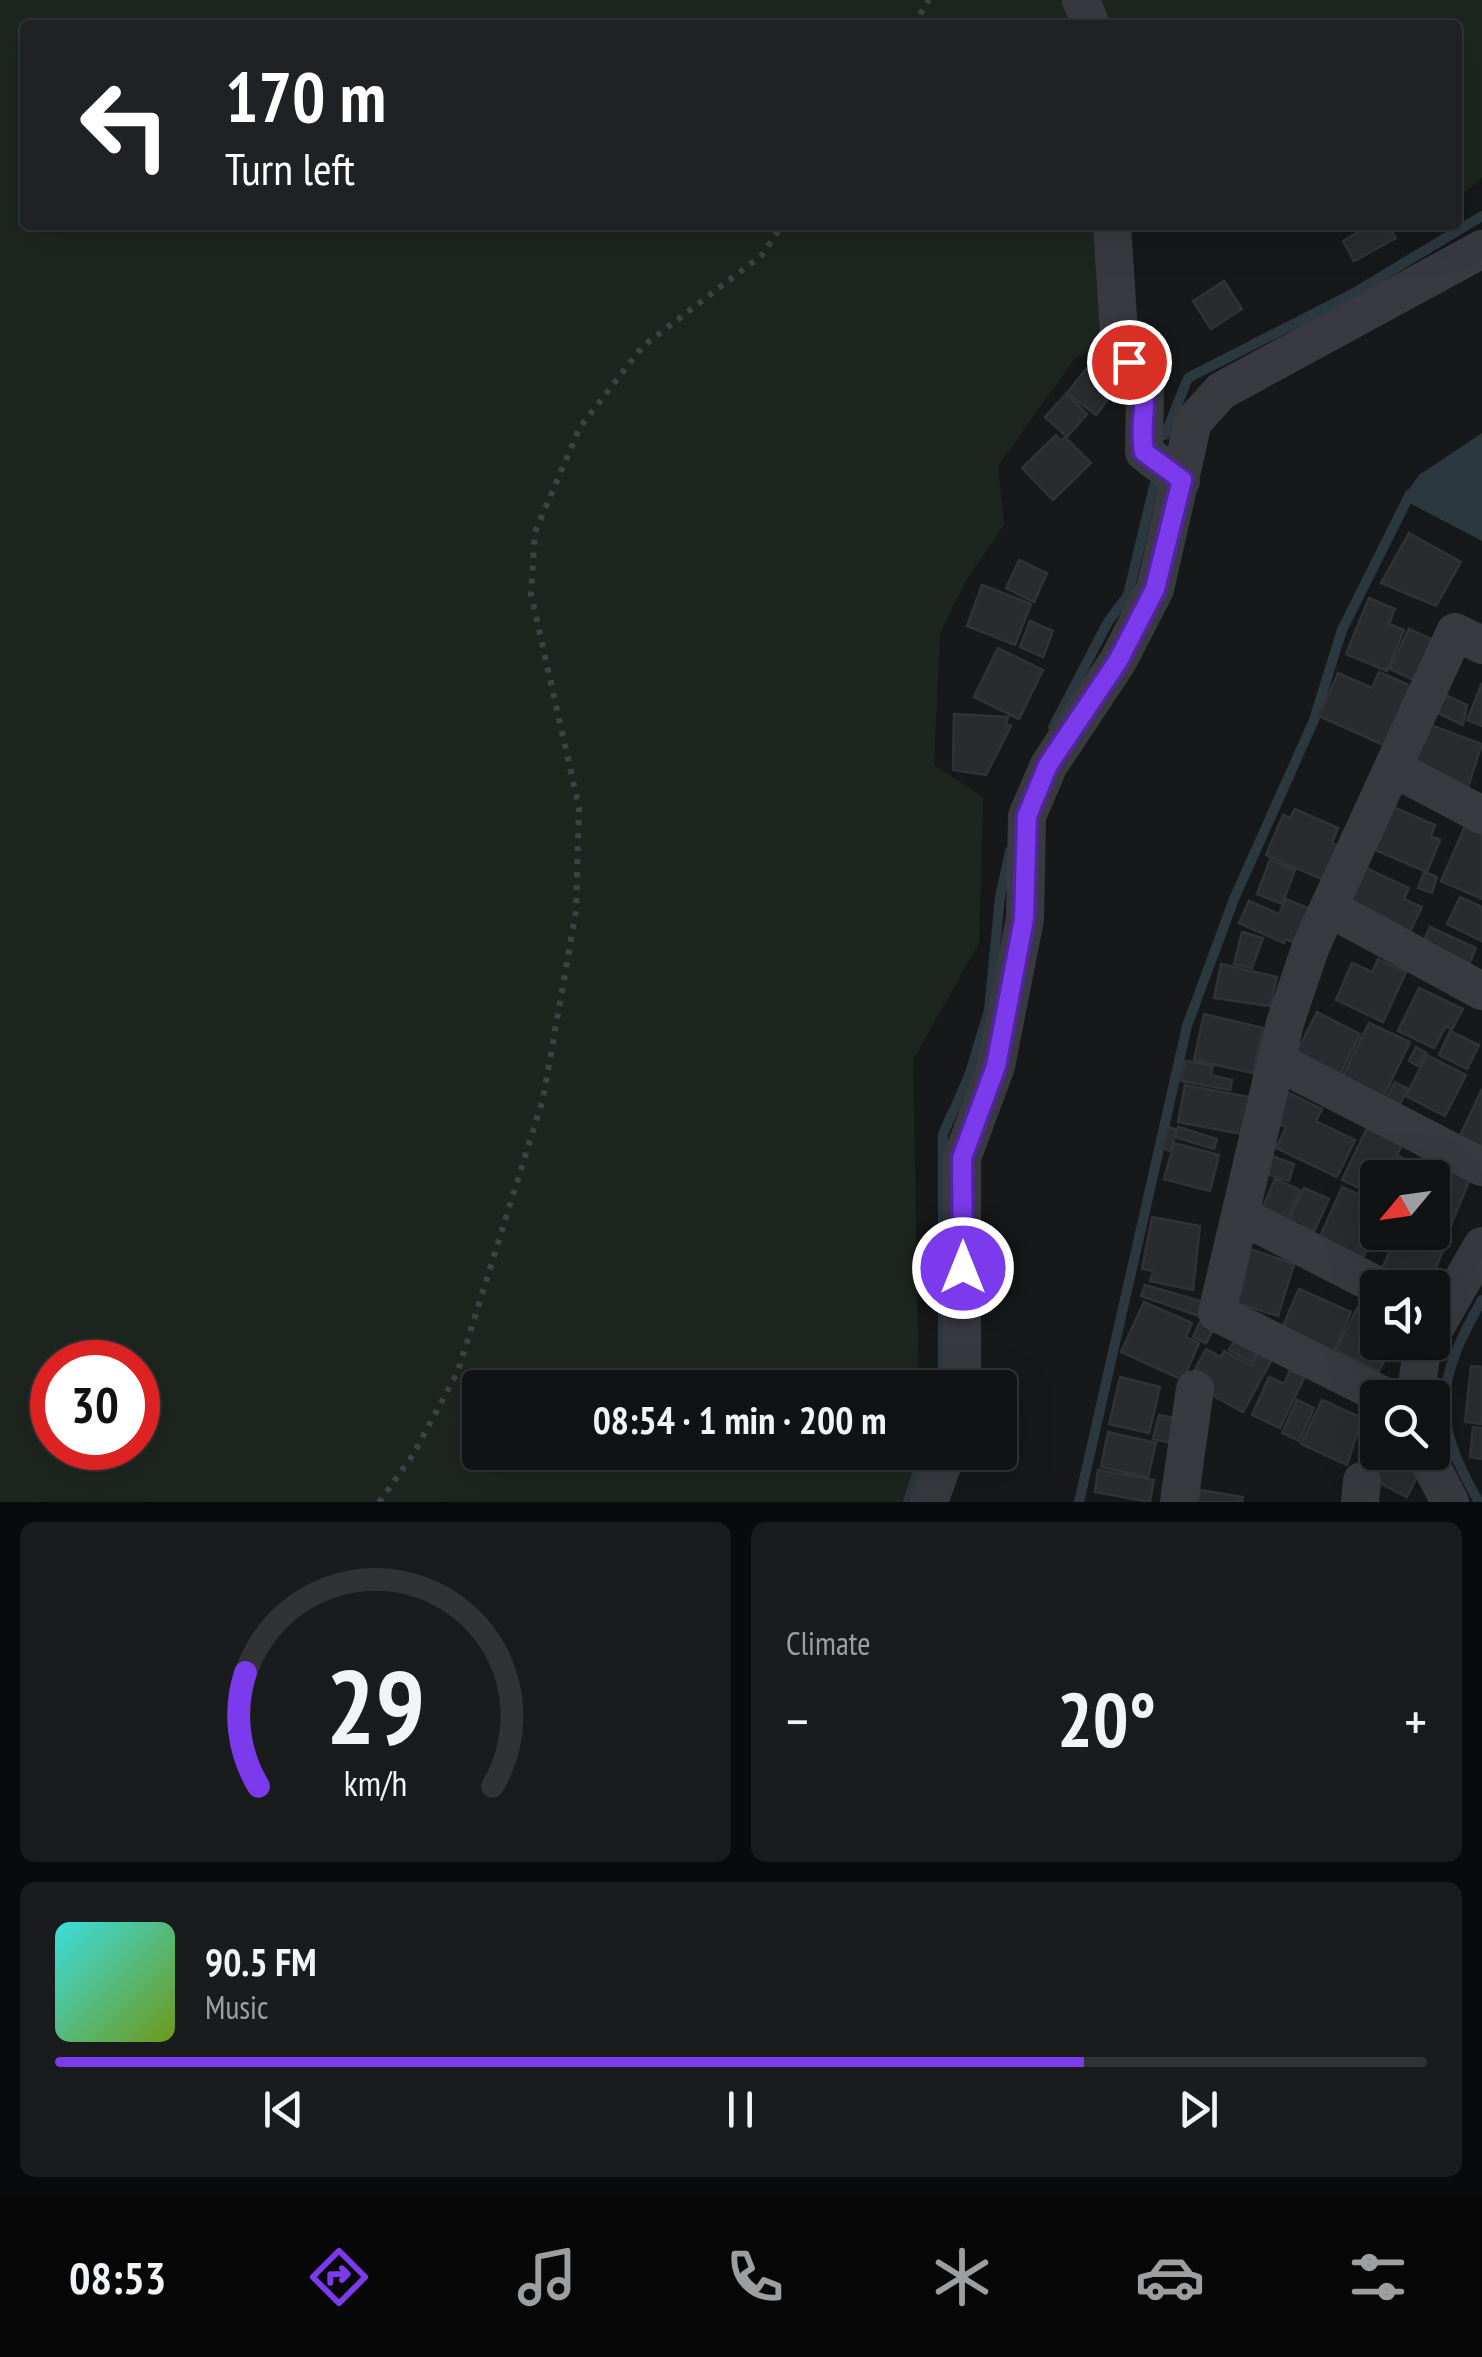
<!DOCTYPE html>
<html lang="en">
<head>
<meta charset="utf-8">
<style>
  :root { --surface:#111214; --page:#1a1b1d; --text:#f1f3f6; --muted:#9c9ea0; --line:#303234; --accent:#7c3aed }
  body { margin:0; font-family:"PT Sans Narrow",sans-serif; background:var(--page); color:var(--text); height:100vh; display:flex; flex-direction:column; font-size:38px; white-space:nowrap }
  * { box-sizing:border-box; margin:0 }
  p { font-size:32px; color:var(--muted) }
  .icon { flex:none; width:55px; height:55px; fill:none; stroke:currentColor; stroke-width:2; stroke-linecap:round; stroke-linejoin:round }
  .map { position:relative; height:1502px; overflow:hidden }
  .sheet { display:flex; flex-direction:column; gap:20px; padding:20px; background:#090a0b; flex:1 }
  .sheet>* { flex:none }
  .guide { position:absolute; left:20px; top:20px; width:1442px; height:210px; border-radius:10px; box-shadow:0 10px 40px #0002,0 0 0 2px var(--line); background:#202124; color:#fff; overflow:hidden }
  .needle { width:65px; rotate:241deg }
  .tools { position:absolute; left:1360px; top:1160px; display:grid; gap:20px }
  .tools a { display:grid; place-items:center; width:90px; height:90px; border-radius:10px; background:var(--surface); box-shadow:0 10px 40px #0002,0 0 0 2px var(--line); font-size:50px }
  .speed { position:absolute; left:30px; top:1340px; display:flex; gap:20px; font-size:50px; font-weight:700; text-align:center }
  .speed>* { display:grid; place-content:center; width:130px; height:130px; border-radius:50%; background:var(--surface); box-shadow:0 10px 40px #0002,0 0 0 2px var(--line); line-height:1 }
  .speed .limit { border:15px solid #d22; background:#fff; color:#111 }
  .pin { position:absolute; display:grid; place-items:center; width:85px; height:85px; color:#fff; margin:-42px; border:5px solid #fff; border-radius:50%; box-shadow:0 2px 10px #0007 }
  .me { position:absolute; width:110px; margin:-55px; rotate:0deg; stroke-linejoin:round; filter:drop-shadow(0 0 8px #0008) }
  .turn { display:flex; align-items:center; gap:35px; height:210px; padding:0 40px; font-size:45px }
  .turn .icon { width:130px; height:130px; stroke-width:2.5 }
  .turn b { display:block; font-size:70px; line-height:85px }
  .big { font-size:75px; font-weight:700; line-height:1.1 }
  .sheet .tile { flex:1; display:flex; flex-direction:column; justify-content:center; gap:15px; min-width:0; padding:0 35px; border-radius:15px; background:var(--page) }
  .sheet .dial { align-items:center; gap:0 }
  .dial svg { height:260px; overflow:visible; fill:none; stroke:var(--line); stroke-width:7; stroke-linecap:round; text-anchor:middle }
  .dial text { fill:var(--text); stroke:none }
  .song { display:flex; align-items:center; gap:30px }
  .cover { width:120px; height:120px; border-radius:15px; background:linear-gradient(135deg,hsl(180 70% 55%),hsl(80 70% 35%)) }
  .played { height:10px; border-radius:5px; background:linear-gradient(90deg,var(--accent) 75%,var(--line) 75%) }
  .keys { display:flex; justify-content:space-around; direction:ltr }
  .heat { display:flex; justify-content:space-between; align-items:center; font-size:55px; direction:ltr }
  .sheet .tiles { flex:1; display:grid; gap:20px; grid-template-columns:1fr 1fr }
  .tile:last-child { grid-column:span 2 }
  .trip { position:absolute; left:462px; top:1370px; width:555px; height:100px; border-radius:10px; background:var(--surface); box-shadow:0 10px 40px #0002,0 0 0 2px var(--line); font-weight:700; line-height:100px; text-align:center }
  .dock { display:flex; height:160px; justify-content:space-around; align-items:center; background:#070708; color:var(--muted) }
  .dock .icon { width:70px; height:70px }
  .dock .current { color:var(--accent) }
  .dock b { font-size:45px; color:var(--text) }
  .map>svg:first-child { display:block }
</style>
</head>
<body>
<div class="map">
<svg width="1482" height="1502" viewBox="0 0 1482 1502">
  <rect width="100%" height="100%" fill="#17181a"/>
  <path fill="#1d261e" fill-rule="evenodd" d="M0,0H1482V178L1458,199V25H25V225H1094L1109,343L1075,358L998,466L1004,525L965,582L940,634L934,765L983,797L979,943L913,1060L919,1387L480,1388V1452L920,1453L921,1502H0ZM52,1362H138V1448H52Z"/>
  <path fill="#2c3840" d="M1482,433V541L1402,499L1419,475Z"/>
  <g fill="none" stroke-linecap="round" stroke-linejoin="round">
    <path stroke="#2c3840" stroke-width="10" d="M1165,435L1188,378L1354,293L1482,216
      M1053,727L1108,622L1128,595L1154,486
      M943,1388V1134L969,1076L989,1010L1000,897L1010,851
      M908,1502L924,1452
      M1079,1502L1187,1026L1234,899L1314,720L1342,630L1410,494
      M1479,1502C1431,1420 1435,1382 1482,1300"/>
  </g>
  <path fill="#2a2b2e" stroke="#313236" stroke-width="2.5" d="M1371,225H1388L1396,238L1354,261L1343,241Z
    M1224,281L1242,309L1211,329L1193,301Z
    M1091,363L1119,385L1096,415L1067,393Z
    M1066,394L1087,414L1067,437L1045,417Z
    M1056,435L1061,441L1065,437L1091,463L1053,500L1022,468Z
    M1409,533L1461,562L1436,606L1381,583Z
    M1019,560L1047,573L1034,602L1006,588Z
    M982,585L1031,604L1015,645L967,626Z
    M1369,598L1395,609L1389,624L1404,630L1387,671L1346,654Z
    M1030,621L1053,631L1043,657L1020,647Z
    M1409,629L1433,640L1414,680L1390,669Z
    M998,648L1043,670L1019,719L974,697Z
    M1379,672L1413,687L1386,746L1319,716L1338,673L1372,688Z
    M1482,683V726L1467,720Z
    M1443,694L1467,705L1463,725L1435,712Z
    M954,714L1008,717L1006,725L1011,726L986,775L953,770Z
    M1428,724L1482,744L1467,790L1411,769Z
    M1393,807L1435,825L1431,836L1440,840L1427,872L1375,850Z
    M1295,809L1338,828L1332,843L1338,846L1324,880L1266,855L1283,815L1290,818Z
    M1465,826L1482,833V899L1441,881Z
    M1270,860L1295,870L1282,904L1257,894Z
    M1366,868L1409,888L1404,899L1422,907L1404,944L1346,910Z
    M1424,872L1437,877L1432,893L1418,888Z
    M1460,897L1482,907V941L1447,924Z
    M1286,899L1310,909L1296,943L1285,939L1284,943L1239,923L1249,901L1279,914Z
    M1430,927L1476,948L1467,968L1421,947Z
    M1242,932L1263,938L1252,968L1234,964Z
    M1378,959L1406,972L1383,1022L1336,1000L1352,963L1372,972Z
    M1221,964L1277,977L1270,1006L1214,998Z
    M1419,988L1463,1009L1452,1029L1446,1026L1434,1048L1398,1031Z
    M1317,1012L1360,1034L1337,1081L1293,1060Z
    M1204,1014L1263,1028L1253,1073L1194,1060Z
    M1369,1023L1410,1042L1381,1102L1340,1082Z
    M1450,1031L1479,1045L1467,1069L1439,1055Z
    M1416,1047L1426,1053L1418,1066L1409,1061Z
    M1427,1055L1466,1075L1445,1116L1406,1096Z
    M1185,1061L1213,1066L1211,1075L1232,1080L1230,1090L1181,1081Z
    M1395,1082L1408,1089L1395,1113L1382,1106Z
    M1185,1085L1254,1098L1247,1135L1178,1122Z
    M1482,1089V1154L1457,1142Z
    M1287,1092L1322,1109L1316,1121L1355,1140L1337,1177L1276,1148L1286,1127L1274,1122Z
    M1368,1126L1403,1143L1397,1155L1421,1167L1417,1178H1378V1197L1342,1180Z
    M1169,1127L1177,1130L1170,1151L1163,1148Z
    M1178,1127L1217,1139L1214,1149L1175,1137Z
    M1174,1143L1219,1155L1210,1191L1164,1179Z
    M1269,1155L1294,1164L1289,1181L1263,1173Z
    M1429,1161L1470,1179L1449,1230L1432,1223V1178H1423Z
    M1275,1179L1300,1190L1285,1223L1261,1212Z
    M1342,1187L1378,1203V1225L1363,1258L1319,1239Z
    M1304,1188L1329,1199L1312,1236L1287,1223Z
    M1152,1217L1200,1226L1193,1290L1150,1281L1153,1271L1142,1269Z
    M1432,1230L1449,1237L1427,1288H1413L1382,1269L1398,1232Z
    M1250,1249L1294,1264L1278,1316L1234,1302Z
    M1145,1285L1204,1302L1199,1316L1141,1296Z
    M1299,1289L1351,1312L1333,1353L1281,1330Z
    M1365,1293L1378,1299V1342H1394L1379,1371L1336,1350Z
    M1144,1302L1192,1323L1186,1337L1199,1343L1183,1380L1121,1352Z
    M1200,1322L1214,1328L1206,1343L1193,1337Z
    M1234,1341L1257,1353L1251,1362L1229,1350Z
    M1206,1349L1221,1357L1224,1351L1252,1366L1258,1354L1271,1361L1243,1412L1188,1382Z
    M1471,1366L1482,1367V1424L1465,1422Z
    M1290,1370L1305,1376L1280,1428L1252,1415L1269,1377L1284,1384Z
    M1120,1377L1160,1387L1149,1433L1109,1424Z
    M1297,1400L1314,1408L1299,1441L1282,1433Z
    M1322,1400L1362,1418L1347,1465L1301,1444Z
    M1159,1415L1181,1419L1176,1444L1153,1439Z
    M1473,1427L1482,1428V1459L1470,1457Z
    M1108,1432L1156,1443L1148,1477L1101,1467Z
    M1378,1433V1452H1418L1410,1468L1419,1473L1407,1497L1358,1472Z
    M1098,1470L1154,1480L1150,1502L1095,1492Z
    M1200,1490L1243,1497L1242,1502H1198Z"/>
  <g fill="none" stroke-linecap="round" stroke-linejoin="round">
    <path stroke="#3e4147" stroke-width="6" stroke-dasharray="5 8" stroke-linecap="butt" d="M913,25L929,0
      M379,1502L413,1455L458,1371L543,1099L576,911L579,808L531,594L535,532L580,427L643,346L762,255L782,225"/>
    <path stroke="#383a3f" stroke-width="38" d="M1081,0L1091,25
      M1112,225L1119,333L1129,362L1145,388L1144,452L1181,481
      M1393,768L1482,815
      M1329,908L1482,991
      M1276,1061L1482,1167
      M1240,1215L1382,1288
      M1432,1333L1482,1246
      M962,1388V1158L996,1066L1025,919L1027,816L1049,765L1118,661L1155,589L1193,422L1221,391L1482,249
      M1388,1398L1217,1313L1285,1023L1311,946L1455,632L1482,645
      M1415,1398L1421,1357L1428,1342
      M1424,1452L1450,1502
      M929,1502L947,1452
      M1179,1502L1195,1389
      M1360,1502L1362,1481"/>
  </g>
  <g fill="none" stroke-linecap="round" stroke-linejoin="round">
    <defs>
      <path id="route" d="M963,1268L962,1158L996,1066L1024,919L1027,816L1048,765L1118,661L1155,589L1182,480L1144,452C1137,410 1156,405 1129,362"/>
    </defs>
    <use href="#route" stroke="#51269a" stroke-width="25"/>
    <use href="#route" stroke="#7c3aed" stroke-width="18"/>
  </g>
</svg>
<div class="tools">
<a><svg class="needle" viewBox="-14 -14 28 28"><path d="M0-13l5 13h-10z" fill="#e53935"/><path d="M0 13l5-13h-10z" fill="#9c9ea0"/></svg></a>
<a><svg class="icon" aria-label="sound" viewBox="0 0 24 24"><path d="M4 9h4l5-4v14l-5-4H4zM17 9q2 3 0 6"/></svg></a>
<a><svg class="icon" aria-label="search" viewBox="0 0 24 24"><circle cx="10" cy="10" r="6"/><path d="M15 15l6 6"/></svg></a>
</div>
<div class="speed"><div class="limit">30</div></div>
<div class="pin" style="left:1129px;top:362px;background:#d93025"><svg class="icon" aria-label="arrive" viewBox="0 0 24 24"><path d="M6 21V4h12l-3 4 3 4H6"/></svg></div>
<svg class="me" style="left:963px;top:1268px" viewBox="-20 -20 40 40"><circle r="17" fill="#7c3aed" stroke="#fff" stroke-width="3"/><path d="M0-11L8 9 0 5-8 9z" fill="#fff"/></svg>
<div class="trip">08:54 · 1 min · 200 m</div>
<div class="guide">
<div class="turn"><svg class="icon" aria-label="left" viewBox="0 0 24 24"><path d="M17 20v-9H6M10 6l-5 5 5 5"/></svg><div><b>170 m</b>Turn left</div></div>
</div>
</div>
<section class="sheet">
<div class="tiles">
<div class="tile dial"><svg viewBox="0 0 100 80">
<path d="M14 69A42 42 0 1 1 86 69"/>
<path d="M14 69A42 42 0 0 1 10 34" stroke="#7c3aed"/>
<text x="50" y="56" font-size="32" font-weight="700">29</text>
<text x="50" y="72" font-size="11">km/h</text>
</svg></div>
<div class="tile"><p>Climate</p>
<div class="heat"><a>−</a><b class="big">20°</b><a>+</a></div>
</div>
<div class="tile">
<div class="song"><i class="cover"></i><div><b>90.5 FM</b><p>Music</p></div></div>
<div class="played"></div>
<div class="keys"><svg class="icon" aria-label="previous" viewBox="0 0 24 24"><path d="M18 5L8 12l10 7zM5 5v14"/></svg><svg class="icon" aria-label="pause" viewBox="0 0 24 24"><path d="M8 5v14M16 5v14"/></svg><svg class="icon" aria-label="next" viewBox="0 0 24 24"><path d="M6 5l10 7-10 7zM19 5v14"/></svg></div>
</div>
</div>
</section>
<nav class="dock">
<b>08:53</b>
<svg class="icon current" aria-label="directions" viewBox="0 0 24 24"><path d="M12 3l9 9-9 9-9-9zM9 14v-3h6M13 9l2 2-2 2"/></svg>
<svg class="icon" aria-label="music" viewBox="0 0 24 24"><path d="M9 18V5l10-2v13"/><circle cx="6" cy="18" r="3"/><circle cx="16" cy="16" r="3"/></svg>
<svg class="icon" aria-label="phone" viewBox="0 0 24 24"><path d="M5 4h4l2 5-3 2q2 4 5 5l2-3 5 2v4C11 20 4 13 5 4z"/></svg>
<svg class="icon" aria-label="climate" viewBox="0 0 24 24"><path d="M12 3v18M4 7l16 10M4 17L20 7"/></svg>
<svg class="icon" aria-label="car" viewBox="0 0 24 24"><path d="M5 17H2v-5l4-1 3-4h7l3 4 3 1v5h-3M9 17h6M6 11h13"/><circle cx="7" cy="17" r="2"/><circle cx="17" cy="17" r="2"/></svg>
<svg class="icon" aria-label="filters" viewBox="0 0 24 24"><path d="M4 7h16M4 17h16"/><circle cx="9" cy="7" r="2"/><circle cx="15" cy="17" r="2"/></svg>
</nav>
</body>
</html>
